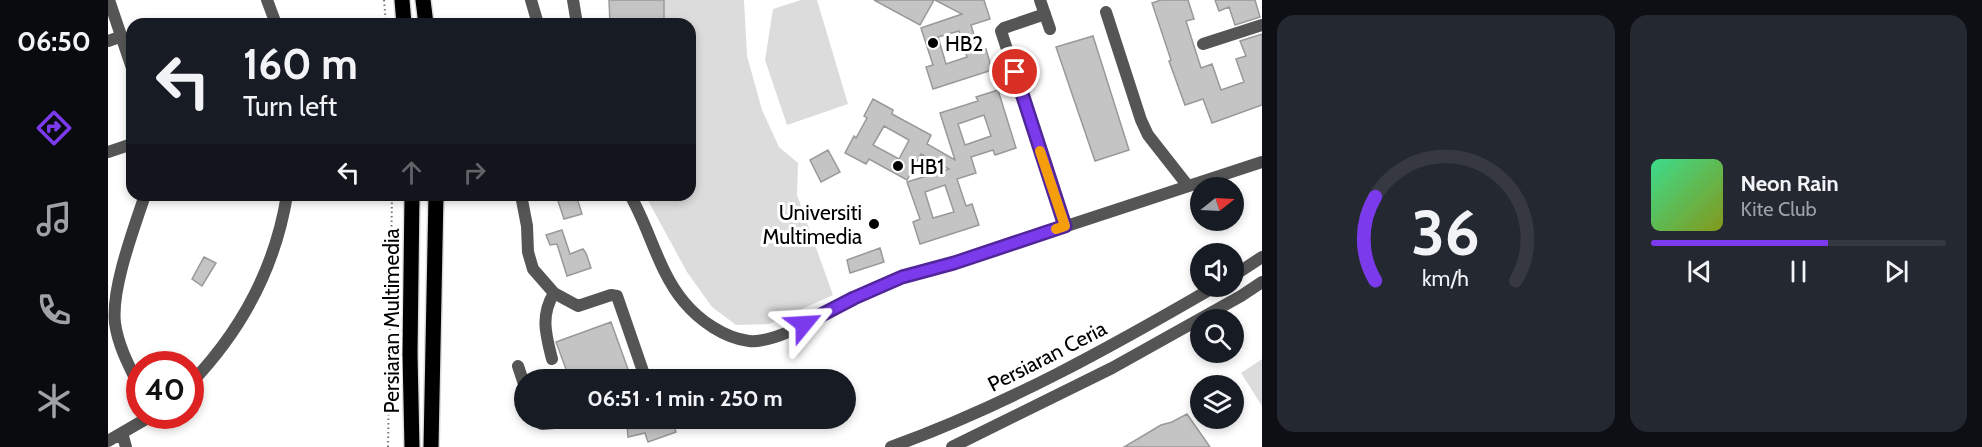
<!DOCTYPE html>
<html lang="en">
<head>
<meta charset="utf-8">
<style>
  :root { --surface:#171b24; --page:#242831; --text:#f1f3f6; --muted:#9ea1a6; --line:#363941; --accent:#7c3aed }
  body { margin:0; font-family:Cabin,sans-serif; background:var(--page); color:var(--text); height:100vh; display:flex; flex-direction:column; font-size:22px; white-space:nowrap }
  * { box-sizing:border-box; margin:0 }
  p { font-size:20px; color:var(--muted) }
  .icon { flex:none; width:33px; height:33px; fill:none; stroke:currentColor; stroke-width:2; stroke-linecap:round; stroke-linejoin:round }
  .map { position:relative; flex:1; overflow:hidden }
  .details { display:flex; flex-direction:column; gap:15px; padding:15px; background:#0d0f14; width:720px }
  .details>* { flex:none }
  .top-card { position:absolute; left:18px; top:18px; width:570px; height:183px; border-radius:18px; box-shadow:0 3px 9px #0003; background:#171b24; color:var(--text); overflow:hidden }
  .needle { width:39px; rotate:72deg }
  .buttons { position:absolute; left:1082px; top:177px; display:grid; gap:12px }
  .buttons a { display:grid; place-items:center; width:54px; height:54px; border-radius:50%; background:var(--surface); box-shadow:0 3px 9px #0003; font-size:30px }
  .speed { position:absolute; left:18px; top:351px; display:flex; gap:12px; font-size:30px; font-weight:700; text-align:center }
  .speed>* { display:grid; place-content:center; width:78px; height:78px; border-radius:50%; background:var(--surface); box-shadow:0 3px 9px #0003; line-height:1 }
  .speed .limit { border:9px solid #d22; background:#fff; color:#111 }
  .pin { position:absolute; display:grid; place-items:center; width:51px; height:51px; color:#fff; margin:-26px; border:3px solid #fff; border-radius:50%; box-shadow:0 2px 6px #0007 }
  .me { position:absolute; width:66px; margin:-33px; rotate:63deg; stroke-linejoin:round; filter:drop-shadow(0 0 4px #0008) }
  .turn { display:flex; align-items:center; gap:21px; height:126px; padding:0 18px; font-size:27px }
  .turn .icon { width:78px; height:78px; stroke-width:2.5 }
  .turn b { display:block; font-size:42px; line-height:51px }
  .lanes { display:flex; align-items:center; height:57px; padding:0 18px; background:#0003; justify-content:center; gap:30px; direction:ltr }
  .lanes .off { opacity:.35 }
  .details .tile { flex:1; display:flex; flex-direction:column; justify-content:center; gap:9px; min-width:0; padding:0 21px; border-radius:18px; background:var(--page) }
  .details .dial { align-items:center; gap:0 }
  .dial svg { height:156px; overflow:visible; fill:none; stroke:var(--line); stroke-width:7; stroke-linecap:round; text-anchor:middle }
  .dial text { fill:var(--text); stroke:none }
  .song { display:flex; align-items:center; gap:18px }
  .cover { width:72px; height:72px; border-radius:9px; background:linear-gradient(135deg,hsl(150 70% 55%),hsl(70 70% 35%)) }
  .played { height:6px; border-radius:3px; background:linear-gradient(90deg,var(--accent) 60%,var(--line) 60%) }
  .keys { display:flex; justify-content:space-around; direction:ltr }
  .details .tiles { flex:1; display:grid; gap:15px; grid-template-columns:repeat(2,1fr) }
  .trip { position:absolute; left:406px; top:369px; width:342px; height:60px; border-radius:30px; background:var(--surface); box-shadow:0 3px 9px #0003; font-weight:800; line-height:60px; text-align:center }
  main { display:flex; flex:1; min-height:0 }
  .tab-bar { display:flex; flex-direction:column; width:108px; justify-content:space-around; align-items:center; background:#090b0e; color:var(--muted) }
  .tab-bar .icon { width:42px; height:42px }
  .tab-bar .on { color:var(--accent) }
  .tab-bar b { font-size:27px; color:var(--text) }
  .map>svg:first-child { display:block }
</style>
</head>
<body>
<main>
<nav class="tab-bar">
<b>06:50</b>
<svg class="icon on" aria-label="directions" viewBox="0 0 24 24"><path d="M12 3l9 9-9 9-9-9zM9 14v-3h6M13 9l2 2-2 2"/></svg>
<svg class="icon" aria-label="music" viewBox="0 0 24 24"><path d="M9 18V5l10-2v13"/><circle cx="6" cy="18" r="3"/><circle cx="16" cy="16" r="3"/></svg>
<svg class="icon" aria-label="phone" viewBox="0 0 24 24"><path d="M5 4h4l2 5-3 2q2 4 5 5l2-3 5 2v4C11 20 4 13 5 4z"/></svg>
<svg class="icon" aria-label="climate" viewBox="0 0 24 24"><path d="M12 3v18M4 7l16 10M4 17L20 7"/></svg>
</nav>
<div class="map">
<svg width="1154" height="447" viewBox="0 0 1154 447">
  <rect width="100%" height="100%" fill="#fff"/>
  <path fill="#dcdcdc" d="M556,0H636L639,56L654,110L671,147L690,163L689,195L725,295L661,324L628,325L604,307L579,272L537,195H582V24H556Z
    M693,0H709L740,104L679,125L657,60L665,9Z
    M1154,359V406L1133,373Z"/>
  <path fill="#c4c4c4" stroke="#999" stroke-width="1.5" fill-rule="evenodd" d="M501,0H556V24H502Z
    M766,0H826L812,25Z
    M827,0H876L882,19L863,25L871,51L878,49L884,70L825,89L818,67L825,65L813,28L854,14ZM851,31L859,57L838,64L830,37Z
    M1053,0H1080L1086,19L1078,21L1093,68L1104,64L1113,90L1136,82L1128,59L1138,56L1132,41L1154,34V105L1104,123L1095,99L1077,105L1061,61L1063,60L1044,3Z
    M1107,0H1147L1152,17L1127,25L1121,7L1111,11Z
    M985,36L1021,150L987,161L948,47Z
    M890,90L908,148L887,155L885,150L863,157L868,173L849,179L858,206L864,204L871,225L812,244L805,222L812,219L799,182L841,169L813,154L799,180L761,159L758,164L737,153L746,136L748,138L759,118L756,116L765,99L785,110L784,114L823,135L819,144L847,160L832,113L870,101L868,97ZM876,115L883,136L857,145L850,124ZM776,126L801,140L791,159L765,145ZM837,185L846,212L825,218L817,192Z
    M720,150L732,172L713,182L702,160Z
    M448,195H468L474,214L456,219Z
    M454,230L462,254L475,249L478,253L483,268L459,276L449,244L442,245L438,235Z
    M772,248L776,262L742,273L739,260Z
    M96,257L108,263L94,286L84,279Z
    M503,322L521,372L501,380H462L448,342Z
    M1079,414L1102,447H1016L1053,425L1064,422Z
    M533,418H564L568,432L540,442L537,433L520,437L519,424L534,420Z"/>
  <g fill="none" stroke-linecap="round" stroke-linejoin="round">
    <defs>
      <path id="major" d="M294,0L296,24
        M315,0L318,24
        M304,447L302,354L304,195
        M323,447L328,195"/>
    </defs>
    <use href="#major" stroke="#dbdbdb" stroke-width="18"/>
    <path stroke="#777" stroke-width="2" stroke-dasharray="1.5 3" stroke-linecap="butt" d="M276,0L278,24
      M280,447L284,195"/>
    <path stroke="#555" stroke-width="12" d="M1,0L24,68
      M159,0L168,24
      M423,0L430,24
      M465,0L469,24
      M932,0L942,29
      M998,12L1033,120L1040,135L1080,186
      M937,14L896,28L893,31L957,226
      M0,41L14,36
      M1095,44L1154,25
      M0,152L24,144
      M413,195L419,226L420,252L425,269L446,293L470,306L503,295L509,296L538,380
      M522,195C542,229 550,271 576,302C591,320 616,338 641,341C670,344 721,310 747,298C762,291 778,284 793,278C810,271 829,268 846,263L1154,162
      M1125,276L1154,257
      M444,359C438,335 432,316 446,293
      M410,366L417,387
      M82,384C134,330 167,269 179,195
      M32,388C22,368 10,346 7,323C3,289 26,228 37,195
      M428,418L434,424L471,421L480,418
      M14,433L18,447
      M0,441L43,416
      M783,447C897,406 1003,347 1108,286
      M844,447L1004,368L1133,296L1154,282"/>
    <use href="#major" stroke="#000" stroke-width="15"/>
  </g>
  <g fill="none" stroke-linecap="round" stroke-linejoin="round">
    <defs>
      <path id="route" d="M696,324L746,298L794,277L846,263L957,226L907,72"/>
    </defs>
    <use href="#route" stroke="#51269a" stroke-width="15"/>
    <use href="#route" stroke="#7c3aed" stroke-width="10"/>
    <path stroke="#f59e0b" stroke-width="10" d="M932,151L957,226L948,229"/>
  </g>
  <g fill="#000" stroke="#fff" stroke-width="2">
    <circle cx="825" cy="43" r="6"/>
    <circle cx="790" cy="166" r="6"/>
    <circle cx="766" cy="224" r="6"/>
  </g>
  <g text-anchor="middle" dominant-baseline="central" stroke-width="6" stroke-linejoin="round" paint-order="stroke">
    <g font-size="21" fill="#000" stroke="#fff" text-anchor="start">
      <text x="837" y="43">HB2</text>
      <text x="802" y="166">HB1</text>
      <text x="754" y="212" text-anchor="end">Universiti<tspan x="754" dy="24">Multimedia</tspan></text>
    </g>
    <g font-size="21" fill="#000" stroke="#fff">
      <text transform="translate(283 321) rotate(-90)">Persiaran Multimedia</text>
      <text transform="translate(939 356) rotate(-27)">Persiaran Ceria</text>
    </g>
  </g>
</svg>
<div class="buttons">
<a><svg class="needle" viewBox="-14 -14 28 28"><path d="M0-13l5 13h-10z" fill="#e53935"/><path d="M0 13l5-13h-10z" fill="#9ea1a6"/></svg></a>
<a><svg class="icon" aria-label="sound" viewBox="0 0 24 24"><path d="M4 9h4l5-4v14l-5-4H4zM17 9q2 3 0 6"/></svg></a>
<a><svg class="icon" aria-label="search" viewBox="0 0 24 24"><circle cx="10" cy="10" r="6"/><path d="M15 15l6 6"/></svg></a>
<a><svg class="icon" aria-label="layers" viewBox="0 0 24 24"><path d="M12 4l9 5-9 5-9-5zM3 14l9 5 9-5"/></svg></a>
</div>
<div class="speed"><div class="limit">40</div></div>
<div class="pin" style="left:907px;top:72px;background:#d93025"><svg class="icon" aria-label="arrive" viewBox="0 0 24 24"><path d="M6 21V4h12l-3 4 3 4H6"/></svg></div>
<svg class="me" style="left:696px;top:324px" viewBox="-20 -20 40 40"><path d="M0-17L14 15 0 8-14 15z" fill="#7c3aed" stroke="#fff" stroke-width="4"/></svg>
<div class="trip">06:51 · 1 min · 250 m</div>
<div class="top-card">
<div class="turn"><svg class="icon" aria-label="left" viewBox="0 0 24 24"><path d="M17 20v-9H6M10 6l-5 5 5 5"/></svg><div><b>160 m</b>Turn left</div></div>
<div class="lanes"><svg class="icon" aria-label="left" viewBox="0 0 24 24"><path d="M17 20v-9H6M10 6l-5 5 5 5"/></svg><svg class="icon off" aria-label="ahead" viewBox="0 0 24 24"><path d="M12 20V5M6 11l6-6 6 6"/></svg><svg class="icon off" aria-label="right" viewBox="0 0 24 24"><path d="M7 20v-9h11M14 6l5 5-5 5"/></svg></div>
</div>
</div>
<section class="details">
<div class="tiles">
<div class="tile dial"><svg viewBox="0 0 100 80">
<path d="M14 69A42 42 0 1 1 86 69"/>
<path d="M14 69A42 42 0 0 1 14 26" stroke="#7c3aed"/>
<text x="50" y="56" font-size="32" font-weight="700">36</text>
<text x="50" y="72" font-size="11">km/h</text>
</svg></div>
<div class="tile">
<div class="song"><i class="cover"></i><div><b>Neon Rain</b><p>Kite Club</p></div></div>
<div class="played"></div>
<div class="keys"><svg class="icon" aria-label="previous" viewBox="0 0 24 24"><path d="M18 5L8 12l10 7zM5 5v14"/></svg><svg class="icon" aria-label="pause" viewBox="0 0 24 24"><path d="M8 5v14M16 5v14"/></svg><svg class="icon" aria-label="next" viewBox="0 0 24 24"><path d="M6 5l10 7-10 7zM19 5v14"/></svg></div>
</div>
</div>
</section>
</main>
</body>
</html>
